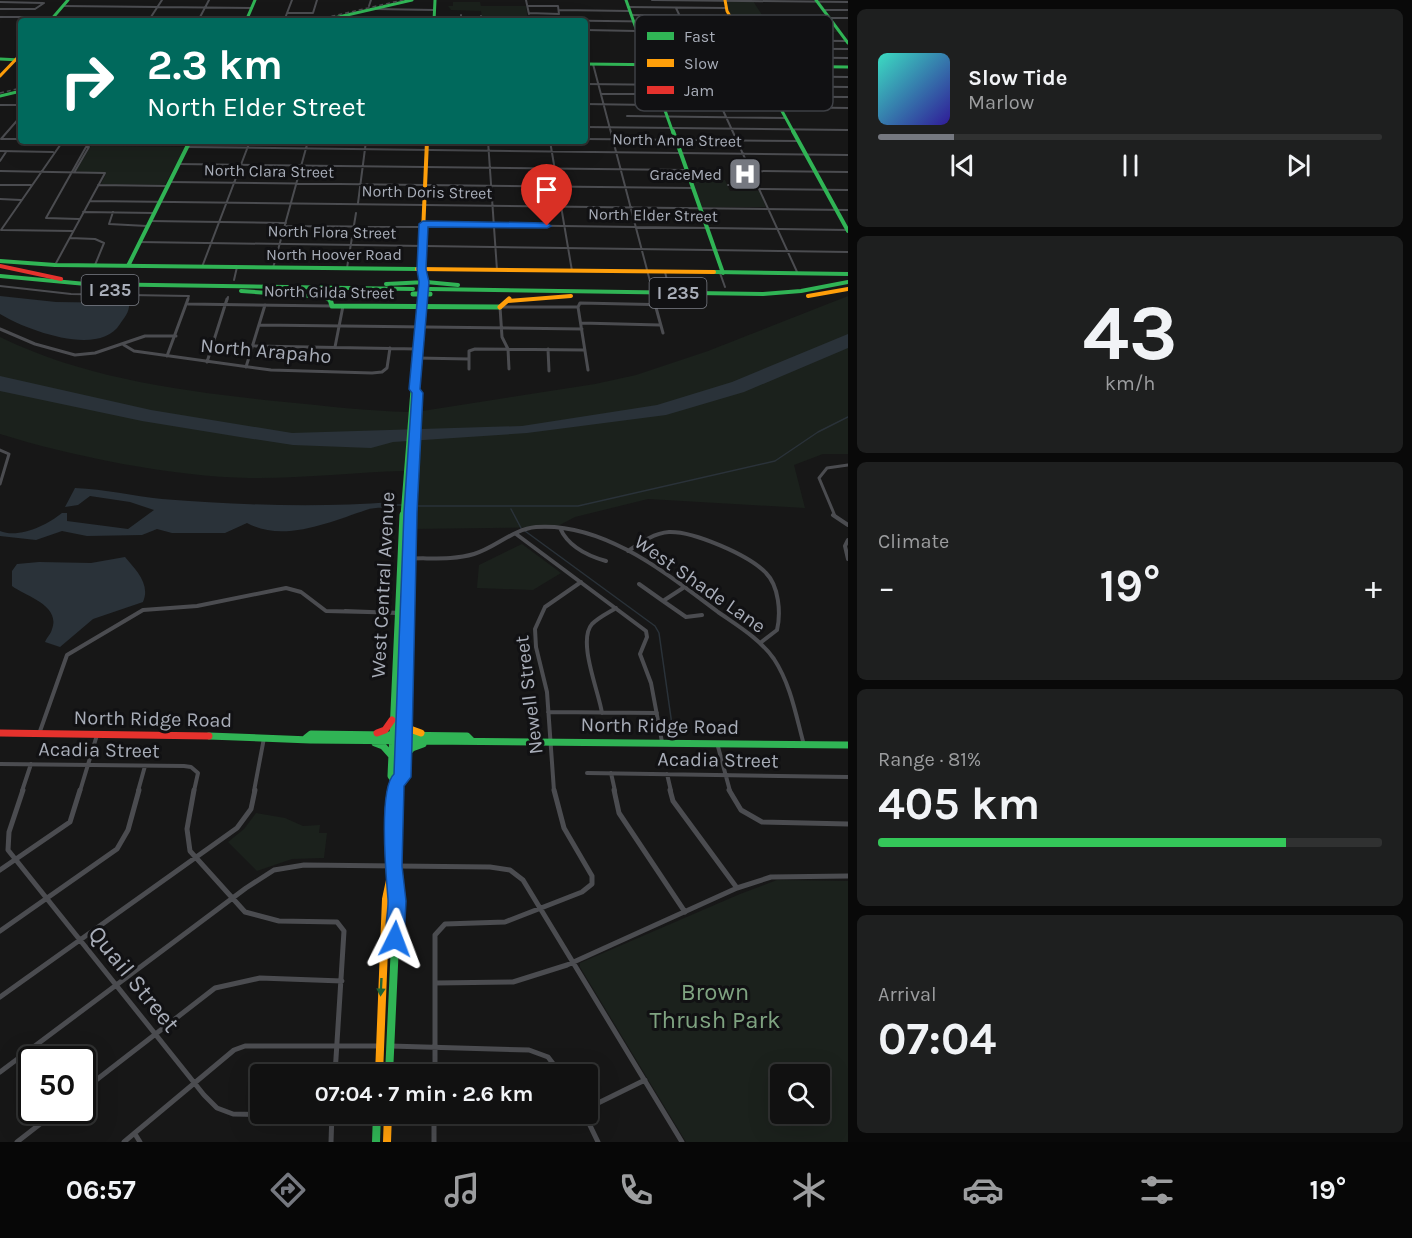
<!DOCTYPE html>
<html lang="en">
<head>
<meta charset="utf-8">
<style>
  :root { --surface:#111; --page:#1e1f1f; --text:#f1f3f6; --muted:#9c9d9f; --line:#303131; --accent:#757880 }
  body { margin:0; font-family:Karla,sans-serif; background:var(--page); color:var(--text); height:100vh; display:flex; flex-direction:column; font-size:22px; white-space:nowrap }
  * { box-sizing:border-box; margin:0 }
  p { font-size:20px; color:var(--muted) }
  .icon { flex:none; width:33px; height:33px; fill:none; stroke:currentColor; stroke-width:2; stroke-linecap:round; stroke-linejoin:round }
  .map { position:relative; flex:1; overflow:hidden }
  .sheet { display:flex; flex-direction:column; gap:9px; padding:9px; background:#090909; width:564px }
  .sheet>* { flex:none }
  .hud { position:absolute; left:18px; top:18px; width:570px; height:126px; border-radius:6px; box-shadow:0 6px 24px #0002,0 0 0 2px var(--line); background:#00695c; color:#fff; overflow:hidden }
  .controls { position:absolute; left:770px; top:1064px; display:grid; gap:12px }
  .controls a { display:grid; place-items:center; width:60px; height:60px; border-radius:6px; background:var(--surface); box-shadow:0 6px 24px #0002,0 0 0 2px var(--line); font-size:30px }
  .speed { position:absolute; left:18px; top:1046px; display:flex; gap:12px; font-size:30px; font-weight:700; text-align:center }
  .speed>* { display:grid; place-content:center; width:78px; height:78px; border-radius:50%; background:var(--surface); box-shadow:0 6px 24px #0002,0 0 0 2px var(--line); line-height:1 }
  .speed .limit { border:3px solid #111; border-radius:9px; background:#fff; color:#111 }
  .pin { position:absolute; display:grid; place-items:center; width:51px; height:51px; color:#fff; margin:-62px -26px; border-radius:50% 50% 50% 0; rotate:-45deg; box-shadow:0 0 6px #0007 }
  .pin .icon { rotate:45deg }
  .me { position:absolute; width:66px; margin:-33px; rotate:3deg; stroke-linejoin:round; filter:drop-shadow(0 0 4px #0008) }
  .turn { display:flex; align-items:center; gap:21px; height:126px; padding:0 30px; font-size:27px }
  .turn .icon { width:78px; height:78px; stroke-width:2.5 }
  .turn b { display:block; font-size:42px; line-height:51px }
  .big { font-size:45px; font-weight:700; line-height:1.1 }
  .sheet .card { flex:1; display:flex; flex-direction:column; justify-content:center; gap:9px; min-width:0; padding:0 21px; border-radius:9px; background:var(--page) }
  .sheet .dial { align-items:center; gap:0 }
  .dial b { font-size:78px; line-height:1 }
  .song { display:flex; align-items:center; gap:18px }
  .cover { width:72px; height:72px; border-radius:9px; background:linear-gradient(135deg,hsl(170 70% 55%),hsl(250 70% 35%)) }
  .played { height:6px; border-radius:3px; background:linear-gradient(90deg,var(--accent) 15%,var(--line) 15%) }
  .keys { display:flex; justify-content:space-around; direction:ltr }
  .heat { display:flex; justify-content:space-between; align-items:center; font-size:33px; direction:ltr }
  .charge { height:9px; border-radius:4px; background:linear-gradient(90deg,#34c759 81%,var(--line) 0) }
  .trip { position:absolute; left:250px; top:1064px; width:348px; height:60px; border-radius:6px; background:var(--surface); box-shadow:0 6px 24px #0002,0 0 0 2px var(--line); font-weight:700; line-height:60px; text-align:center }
  .tabs { display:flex; height:96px; justify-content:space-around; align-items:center; background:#070707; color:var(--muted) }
  .tabs .icon { width:42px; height:42px }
  .tabs .current { color:var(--accent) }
  .tabs b { font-size:27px; color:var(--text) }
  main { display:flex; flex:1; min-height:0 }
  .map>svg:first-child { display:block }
</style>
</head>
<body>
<main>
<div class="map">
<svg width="848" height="1142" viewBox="0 0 848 1142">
  <rect width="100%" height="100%" fill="#171717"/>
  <path fill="#1b211c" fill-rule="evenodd" d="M727,1H753L762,15L789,16L800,20L784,22L832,24L838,32H759L753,22H734L727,8Z
    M453,2H480L481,6H526L528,21L482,20L481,11L451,10L448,6H453Z
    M91,146L185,147L165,185L101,184L106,174L76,171Z
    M691,179L725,180L730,191H759L766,207H701Z
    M848,296V454H823L794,465L805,508L648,499L575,517L556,527L411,529L416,412L595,384L636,375L708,351Z
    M0,337C88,380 189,392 285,402C326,406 368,411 409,412L405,471C353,472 301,479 249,478C175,477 70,456 0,434Z
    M522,544L561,573L533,590L477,588L479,565Z
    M256,813L285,818L303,826L320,825L319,833H327L324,858L292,859L257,871L228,842L244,829Z
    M777,880L848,881V1142H686L580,967V963L740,894ZM780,1074H819V1113H780Z"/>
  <path fill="#2a3239" d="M0,296L56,302L129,303C130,311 125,317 120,324C100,357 28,331 0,314Z
    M848,334V348L744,392L666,415L527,433L393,442L371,448L293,445L240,437L142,421L0,391V376L151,410L292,433L522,426L657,405L732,382Z
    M75,488C105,489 133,496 162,499C240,505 316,508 393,502L394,508C385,508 374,507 366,510C330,522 283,543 247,523L225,533H172L157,529L142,535L87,536L62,531L36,540L0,536V531C19,539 47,525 62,513H67V521L128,529L154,510L130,502L90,496L78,505L65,507Z
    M125,557C135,569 151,584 143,602L93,619L60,647L45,642C47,637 51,634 52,629C61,605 25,596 12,586V571L17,564L39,562L91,563Z"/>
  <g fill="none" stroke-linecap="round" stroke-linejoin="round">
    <path stroke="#2a3239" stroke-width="1.5" d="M394,505H409
      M413,506H578L775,461L818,432L848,417
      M511,509L521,528
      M525,531L655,626L659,633L673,732"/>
    <path stroke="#4b4c50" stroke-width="2" d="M526,0L529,14
      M652,0L848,2
      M0,2L43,3
      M63,6L252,8
      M369,6L371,0
      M528,6H558L559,14L529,13
      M628,7L725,8
      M676,8L695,48L848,49
      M0,9H35L44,3
      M375,9L434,10
      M559,10L629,11
      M823,10H848
      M287,13H313L317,0
      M461,15V21
      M631,15L729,16
      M481,16V21
      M0,17H52
      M339,17L434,18
      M150,18L247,19
      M829,18H848
      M52,19L149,20
      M199,19L209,0
      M149,20L162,0
      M529,20L683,22
      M284,21L292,0
      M635,26L685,27
      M585,30L636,31
      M738,31H755
      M637,34L740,35
      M742,40L846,41
      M640,41L692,42
      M691,41H708
      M585,42V46
      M708,48L711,55
      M643,51L676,52
      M752,57L848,58
      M593,64L651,285
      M763,76L848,77
      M585,84L848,87
      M601,94H658
      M695,96L848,97
      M585,104L848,108
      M0,105H21
      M721,106L798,274
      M627,116L786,118
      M585,127L848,130
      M1,139L21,116
      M1,139H21
      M585,139L799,141
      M488,141L497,270
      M550,141L572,271
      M187,147L848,155
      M0,151L53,152
      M0,161L6,152
      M178,164L686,170
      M0,171L105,173L55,265
      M75,171L89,147
      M751,171L848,172
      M169,182L692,188
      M0,185H31
      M98,185L167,186
      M728,185L758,186
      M759,189L848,190
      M0,199L21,200
      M90,201L848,210
      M358,203L366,141
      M83,212L154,213
      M113,212L109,224L147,226
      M79,219L46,218L86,147H89
      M150,221L286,223
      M423,224L848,230
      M285,226L423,227
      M1,230L63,141
      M2,230L73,231
      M70,238L95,239L104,243L95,265
      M139,242L848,252
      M202,267L250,141
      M273,268L308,141
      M347,268L356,213
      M665,272L667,280
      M720,273L725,287
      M234,280L237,267
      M0,286L71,294L189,296L187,301
      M227,301L228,297"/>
    <path stroke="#4b4c50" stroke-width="3" d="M188,304L332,306
      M655,304L663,333
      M581,323L660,325
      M260,325L582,329
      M0,329L35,344L75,355L95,353L145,336H176
      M124,345L134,351L271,370L372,373L382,372L387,368L390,348
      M255,346L417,349
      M335,347L343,306
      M548,349L549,371
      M167,356L188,299
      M417,358L469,359
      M207,362L227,299
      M246,367L265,305
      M469,369V351L475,349L585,350
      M509,369L508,349L502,337L500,307H578
      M588,370L578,307L580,303L674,305
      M0,450L9,454L0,484
      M835,516L819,478L827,468L848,465"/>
    <path stroke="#4b4c50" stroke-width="4" d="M833,515L848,525
      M560,528C568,546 588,556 606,561
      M516,534L646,631L647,637L640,654L651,683L662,742
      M848,540L845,546L848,559
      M628,551C640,543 654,533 669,532C693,531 749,555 766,573C779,586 781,613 777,630L760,643
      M401,559C425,557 450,561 474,554C495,548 513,529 536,527C604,522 667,574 718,612C738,626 760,639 774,659C791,685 796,716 804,745
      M639,584L663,601L683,588
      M663,601L686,617L702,615
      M345,611L396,613
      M548,712L657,713
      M602,713C599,692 577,641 592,624C599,617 608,613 616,608
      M39,734L67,655L143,610L197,606L286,588L301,592L326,611L408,613
      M717,743L730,791
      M0,764L184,766L191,767L198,773L194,791
      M587,773L848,777
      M611,773L615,791
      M667,774L671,791
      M22,791L31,764
      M80,791L97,735
      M138,791L145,766
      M254,791L264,738
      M554,791L547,692L536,647L535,629L545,607L581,582"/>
    <path stroke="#4b4c50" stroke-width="5" d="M23,790L9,832L8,850L204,1095L217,1108L233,1114L332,1116
      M194,790L187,829L190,851L245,912L279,921L337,922L344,931L335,1074
      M614,790L619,813L685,912
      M670,790L673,801L737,888
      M729,790L741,810L762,822L848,824
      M0,870L70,822L80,790
      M0,931L117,849L128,830L139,790
      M436,983L513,982L567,965L737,888L771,877L848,876
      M0,997L237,828L251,809L255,790
      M390,1046L529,1050L548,1057L561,1074
      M0,1072L246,888L274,870L304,865L490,867L510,870L523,880L682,1142
      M435,1074V935L445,924L505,922L582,892L592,884V876L564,828L554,790
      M82,1091L215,988L260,978L342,981
      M588,1108L645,1080
      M434,1113V1142
      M584,1113L598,1142
      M434,1119L552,1122L576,1113
      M135,1134L140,1142
      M17,1142L58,1110
      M124,1142L234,1050L245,1046H379
      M331,1142L332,1113"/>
    <path stroke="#30b455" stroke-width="3" d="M626,0L673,133
      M816,0L848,43
      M50,21L68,0
      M246,21L255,0
      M321,21L412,0
      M434,21L435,0
      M0,59L21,60
      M754,60L794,133
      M585,64L848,67
      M0,96L21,91"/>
    <path stroke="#30b455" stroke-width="4" d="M673,131L723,273
      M793,131L848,231
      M0,261L55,265L417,269
      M128,266L190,141
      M422,269V301
      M714,272L848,274
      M0,276L86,284L413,289
      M386,284L426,282L458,285
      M430,289L763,294L801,291L848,282
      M241,291L324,297L331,301"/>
    <path stroke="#30b455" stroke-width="5" d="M330,299L332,306
      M332,306L500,307
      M419,322L422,318V299
      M403,516L420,302
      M413,516L415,389"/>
    <path stroke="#30b455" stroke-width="7" d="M209,736L310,740L848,745
      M306,738L311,734L467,736L471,740
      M375,743L383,746L391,755
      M404,757L412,748L423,744
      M396,783L403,777L413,515
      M396,791V783L391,776L403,515"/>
    <path stroke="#30b455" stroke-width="8" d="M389,1074L397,901L393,866L396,790
      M376,1142L377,1113"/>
    <path stroke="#ff9f0a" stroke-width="3" d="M725,0L727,11L756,62
      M0,76L21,54"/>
    <path stroke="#ff9f0a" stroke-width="4" d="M417,269L714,272
      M808,296L848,289
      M420,301L427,141
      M508,301L571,296"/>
    <path stroke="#ff9f0a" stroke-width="5" d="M420,302V299
      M500,307L509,299"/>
    <path stroke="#ff9f0a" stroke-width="7" d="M405,722L410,729L421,733"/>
    <path stroke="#ff9f0a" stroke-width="8" d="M379,1074L386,899L392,871
      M387,1142L388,1113"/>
    <path stroke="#e5322d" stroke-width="4" d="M0,266L61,279"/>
    <path stroke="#e5322d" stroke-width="7" d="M0,733L209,736
      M377,733L385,730L392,720"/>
    <path stroke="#4b4c4f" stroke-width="1.5" stroke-dasharray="4 3" stroke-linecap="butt" d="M311,21L403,0
      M0,93L21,88"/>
    <path stroke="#30b455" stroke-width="5" d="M413,294H430"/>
  </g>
  <defs><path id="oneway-solid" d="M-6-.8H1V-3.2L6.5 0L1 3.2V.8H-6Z" transform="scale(1.5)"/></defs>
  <use fill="#206234" href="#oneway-solid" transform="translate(381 987) rotate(93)"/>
  <path fill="#1a73e8" stroke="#114b97" stroke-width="1.5" d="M423,221L547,223L551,226L547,228L428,227L426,269L429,282L420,389L423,393L417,512L412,742L411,777L404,786L402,866L406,901L404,939L402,945L395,948L389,945C382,932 389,914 388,899C386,875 378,789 394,774L404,512L412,393L409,389L419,282L417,269L419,224Z"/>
  <defs>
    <symbol id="hospital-square" viewBox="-11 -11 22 22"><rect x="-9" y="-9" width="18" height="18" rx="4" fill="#757880" stroke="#111113"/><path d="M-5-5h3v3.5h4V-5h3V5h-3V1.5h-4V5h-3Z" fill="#fff"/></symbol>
  </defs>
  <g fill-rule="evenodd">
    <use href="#hospital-square" x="726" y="155" width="38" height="38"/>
  </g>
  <g text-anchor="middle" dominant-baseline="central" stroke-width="6" stroke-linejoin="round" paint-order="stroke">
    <g font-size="16" fill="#a8adb8" stroke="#111113">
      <text transform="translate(677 140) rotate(1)">North Anna Street</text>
      <text transform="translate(269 171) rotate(1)">North Clara Street</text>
      <text transform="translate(427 192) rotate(1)">North Doris Street</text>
      <text transform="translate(653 215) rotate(1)">North Elder Street</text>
      <text transform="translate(332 232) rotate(1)">North Flora Street</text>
      <text x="334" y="254">North Hoover Road</text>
      <text transform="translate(329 292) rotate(1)">North Gilda Street</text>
    </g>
    <g font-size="16" fill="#a8adb8" stroke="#111113" text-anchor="end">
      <text x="722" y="174">GraceMed</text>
    </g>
    <g fill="#111113" stroke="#7b7e86" stroke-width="1.5">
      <rect x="81.5" y="275" width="57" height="30" rx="4.5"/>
      <rect x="649.5" y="278" width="57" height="30" rx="4.5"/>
    </g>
    <g font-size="18" font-weight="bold" fill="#a8adb8">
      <text x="110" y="290">I 235</text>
      <text x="678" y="293">I 235</text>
    </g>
    <g font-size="20" fill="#a8adb8" stroke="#111113">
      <text transform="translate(266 351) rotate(5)">North Arapaho</text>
      <text transform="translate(700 584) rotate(35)">West Shade Lane</text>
      <text transform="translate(383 585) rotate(-87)">West Central Avenue</text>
      <text transform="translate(529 695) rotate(-97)">Newell Street</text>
      <text transform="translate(153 719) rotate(1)">North Ridge Road</text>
      <text transform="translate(660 726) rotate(1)">North Ridge Road</text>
      <text transform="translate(99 750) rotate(1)">Acadia Street</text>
      <text transform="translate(718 760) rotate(1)">Acadia Street</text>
    </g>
    <g font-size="24" fill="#a8adb8" stroke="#111113">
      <text transform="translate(134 979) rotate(51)">Quail Street</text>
    </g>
    <g font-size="24" fill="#7fa381" stroke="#111113">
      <text x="715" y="992">Brown<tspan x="715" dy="28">Thrush Park</tspan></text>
    </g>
  </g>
  <rect x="635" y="15" width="198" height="96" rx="9" fill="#111113" stroke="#3e4045" stroke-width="1.5"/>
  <rect x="647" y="32" width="27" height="8" fill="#30b455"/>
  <rect x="647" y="59" width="27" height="8" fill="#ff9f0a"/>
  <rect x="647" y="86" width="27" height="8" fill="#e5322d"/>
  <g font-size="16" fill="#a8adb8">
    <text x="684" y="42">Fast</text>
    <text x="684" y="69">Slow</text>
    <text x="684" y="96">Jam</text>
  </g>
</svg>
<div class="controls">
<a><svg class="icon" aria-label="search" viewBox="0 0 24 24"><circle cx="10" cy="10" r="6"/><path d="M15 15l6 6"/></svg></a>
</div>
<div class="speed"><div class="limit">50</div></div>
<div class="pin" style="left:547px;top:226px;background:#d93025"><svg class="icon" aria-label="arrive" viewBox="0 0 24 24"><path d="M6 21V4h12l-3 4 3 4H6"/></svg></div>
<svg class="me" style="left:395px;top:939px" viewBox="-20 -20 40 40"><path d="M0-17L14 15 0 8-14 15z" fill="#1a73e8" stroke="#fff" stroke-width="4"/></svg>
<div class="trip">07:04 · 7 min · 2.6 km</div>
<div class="hud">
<div class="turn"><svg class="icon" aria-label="right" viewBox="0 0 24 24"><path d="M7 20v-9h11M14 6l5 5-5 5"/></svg><div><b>2.3 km</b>North Elder Street</div></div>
</div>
</div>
<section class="sheet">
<div class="card">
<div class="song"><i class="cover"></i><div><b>Slow Tide</b><p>Marlow</p></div></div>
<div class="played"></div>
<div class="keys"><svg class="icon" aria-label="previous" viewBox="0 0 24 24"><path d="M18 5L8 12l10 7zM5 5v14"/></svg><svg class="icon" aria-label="pause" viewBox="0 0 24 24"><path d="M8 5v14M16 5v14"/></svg><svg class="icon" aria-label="next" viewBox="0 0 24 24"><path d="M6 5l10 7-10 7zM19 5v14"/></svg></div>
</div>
<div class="card dial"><b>43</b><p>km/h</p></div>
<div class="card"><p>Climate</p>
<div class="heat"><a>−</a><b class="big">19°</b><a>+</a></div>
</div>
<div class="card"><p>Range · 81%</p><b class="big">405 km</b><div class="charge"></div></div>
<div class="card"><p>Arrival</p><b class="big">07:04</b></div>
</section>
</main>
<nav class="tabs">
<b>06:57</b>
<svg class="icon current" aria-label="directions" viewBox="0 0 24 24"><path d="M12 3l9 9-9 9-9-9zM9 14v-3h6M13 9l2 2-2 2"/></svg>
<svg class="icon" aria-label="music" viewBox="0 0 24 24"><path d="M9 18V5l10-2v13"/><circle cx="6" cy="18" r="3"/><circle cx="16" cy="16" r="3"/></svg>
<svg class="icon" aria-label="phone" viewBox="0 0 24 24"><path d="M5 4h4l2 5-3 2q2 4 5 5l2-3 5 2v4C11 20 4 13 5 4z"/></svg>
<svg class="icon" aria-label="climate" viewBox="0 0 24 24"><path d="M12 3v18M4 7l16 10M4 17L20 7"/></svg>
<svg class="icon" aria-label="car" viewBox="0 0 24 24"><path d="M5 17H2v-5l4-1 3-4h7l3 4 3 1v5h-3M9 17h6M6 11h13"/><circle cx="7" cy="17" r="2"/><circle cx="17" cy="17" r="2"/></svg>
<svg class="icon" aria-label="filters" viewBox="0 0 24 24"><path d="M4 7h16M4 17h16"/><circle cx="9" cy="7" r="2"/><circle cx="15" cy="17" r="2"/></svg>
<b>19°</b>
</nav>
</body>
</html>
